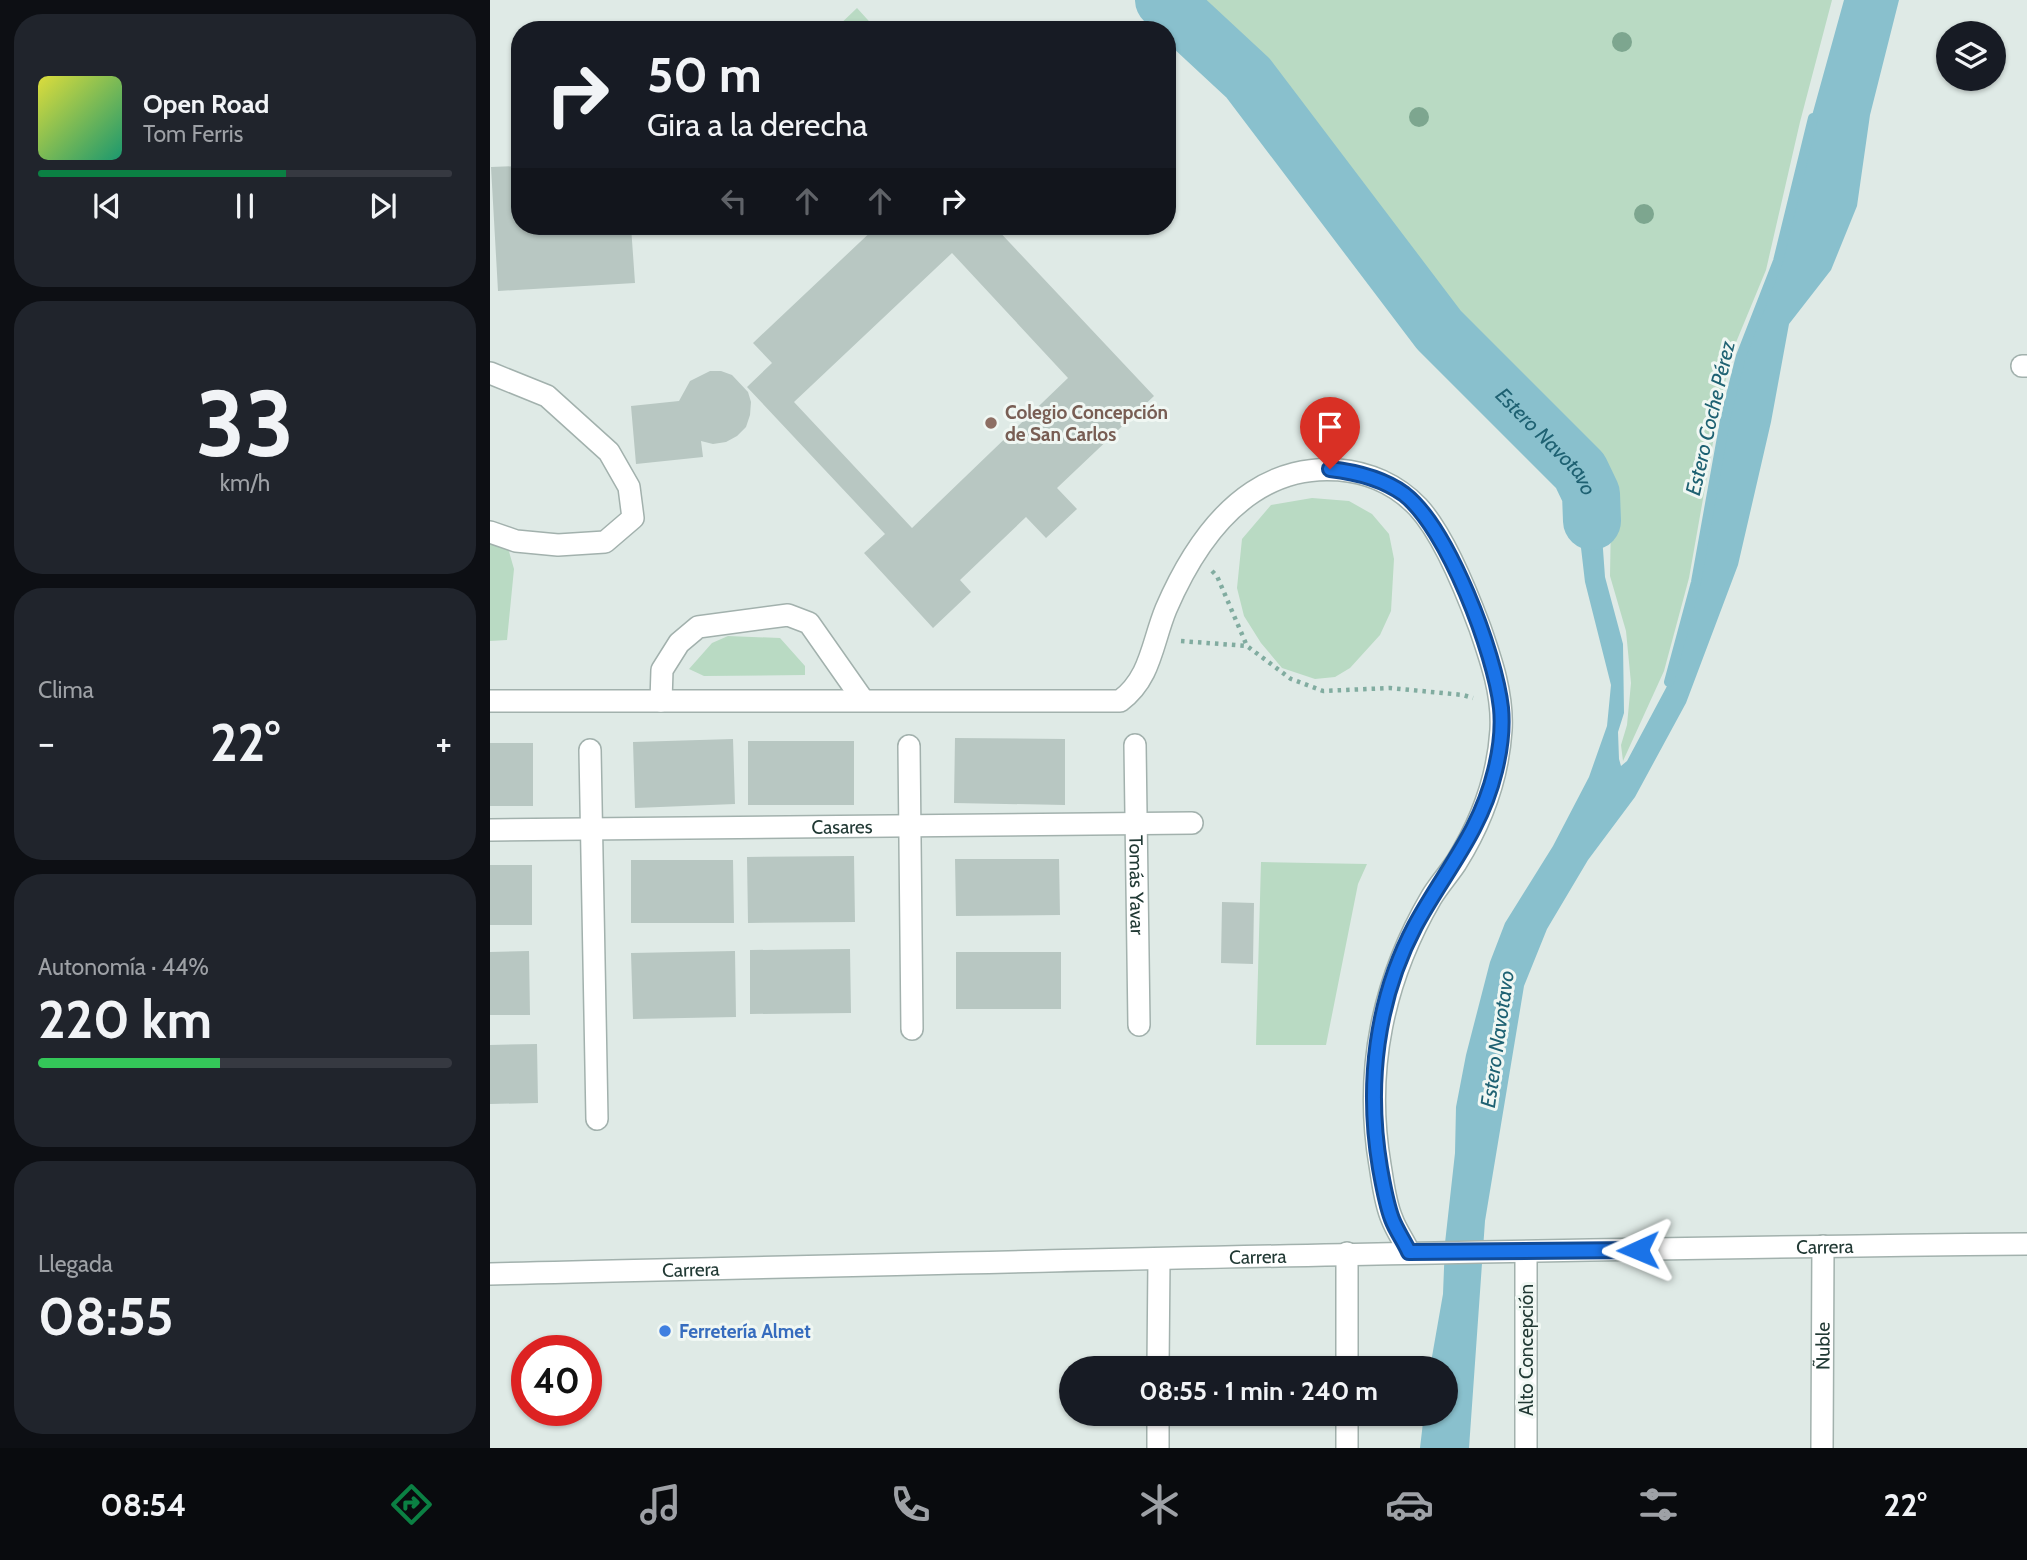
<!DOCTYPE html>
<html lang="es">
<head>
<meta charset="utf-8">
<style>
  :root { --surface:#171b24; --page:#20242c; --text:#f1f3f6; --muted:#9ea1a6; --line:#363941; --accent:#0b8043 }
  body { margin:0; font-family:Cabin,sans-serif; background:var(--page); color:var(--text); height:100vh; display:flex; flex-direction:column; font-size:26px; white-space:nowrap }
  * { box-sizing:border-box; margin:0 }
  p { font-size:23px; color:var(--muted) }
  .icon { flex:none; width:38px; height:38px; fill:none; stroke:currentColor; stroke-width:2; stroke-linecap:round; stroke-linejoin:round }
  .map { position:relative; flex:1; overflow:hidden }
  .panel { display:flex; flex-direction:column; gap:14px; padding:14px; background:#0d0f14; width:490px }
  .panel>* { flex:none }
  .top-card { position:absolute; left:21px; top:21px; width:665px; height:214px; border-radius:28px; box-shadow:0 2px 5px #0004; background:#171b24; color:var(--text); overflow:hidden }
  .buttons { position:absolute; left:1446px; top:21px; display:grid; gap:14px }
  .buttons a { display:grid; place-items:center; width:70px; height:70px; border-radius:50%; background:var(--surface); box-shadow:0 2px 5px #0004; font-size:35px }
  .speed { position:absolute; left:21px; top:1335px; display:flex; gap:14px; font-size:35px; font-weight:700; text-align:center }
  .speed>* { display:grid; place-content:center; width:91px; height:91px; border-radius:50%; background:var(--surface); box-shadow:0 2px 5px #0004; line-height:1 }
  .speed .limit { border:10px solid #d22; background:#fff; color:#111 }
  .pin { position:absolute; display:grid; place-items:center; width:60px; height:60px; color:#fff; margin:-72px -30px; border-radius:50% 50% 50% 0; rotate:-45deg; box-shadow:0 0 7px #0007 }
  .pin .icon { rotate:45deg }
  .me { position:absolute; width:77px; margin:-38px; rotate:269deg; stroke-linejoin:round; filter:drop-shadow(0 0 5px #0008) }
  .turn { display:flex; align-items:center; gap:24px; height:147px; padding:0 21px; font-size:32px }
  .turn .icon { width:91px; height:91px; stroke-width:2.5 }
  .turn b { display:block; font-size:49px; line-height:60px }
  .lanes { display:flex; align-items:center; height:66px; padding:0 21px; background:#0003; justify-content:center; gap:35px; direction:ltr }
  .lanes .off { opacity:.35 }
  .big { font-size:52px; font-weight:700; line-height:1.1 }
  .panel .tile { flex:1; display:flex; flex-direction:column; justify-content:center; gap:10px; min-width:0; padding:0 24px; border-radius:28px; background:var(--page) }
  .panel .dial { align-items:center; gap:0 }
  .dial b { font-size:91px; line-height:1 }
  .song { display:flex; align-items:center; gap:21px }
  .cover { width:84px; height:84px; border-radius:10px; background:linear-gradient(135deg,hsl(60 70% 55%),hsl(160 70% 35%)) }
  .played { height:7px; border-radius:4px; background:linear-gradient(90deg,var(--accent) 60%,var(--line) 60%) }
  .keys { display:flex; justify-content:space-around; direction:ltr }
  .heat { display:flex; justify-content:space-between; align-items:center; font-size:38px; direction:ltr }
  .charge { height:10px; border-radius:5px; background:linear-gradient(90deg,#34c759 44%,var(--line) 0) }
  .trip { position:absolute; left:569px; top:1356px; width:399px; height:70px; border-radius:35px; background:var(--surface); box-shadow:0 2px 5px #0004; font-weight:700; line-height:70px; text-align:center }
  .dock { display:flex; height:112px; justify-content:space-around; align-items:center; background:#090b0e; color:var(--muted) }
  .dock .icon { width:49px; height:49px }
  .dock .active { color:var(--accent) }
  .dock b { font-size:32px; color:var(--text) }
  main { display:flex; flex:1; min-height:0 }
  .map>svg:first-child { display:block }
</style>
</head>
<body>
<main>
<section class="panel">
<div class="tile">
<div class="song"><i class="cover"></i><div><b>Open Road</b><p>Tom Ferris</p></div></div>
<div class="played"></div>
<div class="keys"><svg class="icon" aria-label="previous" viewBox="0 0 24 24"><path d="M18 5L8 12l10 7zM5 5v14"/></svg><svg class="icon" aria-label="pause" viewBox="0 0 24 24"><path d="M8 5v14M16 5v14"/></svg><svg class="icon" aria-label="next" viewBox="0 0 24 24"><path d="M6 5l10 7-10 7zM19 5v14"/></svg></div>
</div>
<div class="tile dial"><b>33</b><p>km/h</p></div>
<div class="tile"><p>Clima</p>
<div class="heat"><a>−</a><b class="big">22°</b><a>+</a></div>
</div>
<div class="tile"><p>Autonomía · 44%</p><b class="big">220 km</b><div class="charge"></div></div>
<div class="tile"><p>Llegada</p><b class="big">08:55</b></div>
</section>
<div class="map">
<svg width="1537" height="1448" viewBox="0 0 1537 1448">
  <rect width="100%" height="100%" fill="#dfeae6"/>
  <path fill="#b9dac3" d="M708,0H1342L1310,122L1276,270L1242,352L1228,414L1199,578L1174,671L1133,761L1131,745L1137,725L1141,683L1136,631L1120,576L1121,517L1118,479L1100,448L962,309L774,61Z
    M367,8L387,30H344Z
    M822,498L859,501L882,514L899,534L904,559L901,611L890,635L860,668L845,677L825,679L792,668L771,643L754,616L747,588L752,539L781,505Z
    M0,524L12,527L24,569L17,640L0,641Z
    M238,636L290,638L315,666V675L214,676L199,669L222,643Z
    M771,862L877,864L868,884L836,1045H766Z"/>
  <path fill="#89c0cd" d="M1354,0H1409L1380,115L1367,206L1341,270L1299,324L1281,422L1248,565L1196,703L1145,797L1098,860L1057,929L1034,986L995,1221L979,1448H930L934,1414H956V1368H940L953,1294L955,1243L965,1153L966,1107L976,1055L1000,962L1015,923L1063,846L1099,777L1117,726L1121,685L1095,582L1086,505L1075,480L1059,463L1071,452L1092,461L1104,486L1110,508L1115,577L1133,644L1134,713L1128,732L1129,759L1131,766L1137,761L1184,673L1206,582L1236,415L1251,356L1288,261L1305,196L1318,130Z"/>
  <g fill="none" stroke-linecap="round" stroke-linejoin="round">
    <path stroke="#89c0cd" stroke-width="10" d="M1179,682L1206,582L1236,415L1251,356L1288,261L1323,118"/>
    <path stroke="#89c0cd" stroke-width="58" id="s1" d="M674,0L758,78L949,330L1090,471L1101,494L1102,521"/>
  </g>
  <path fill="#b8c7c2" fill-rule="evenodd" d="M30,166V226H141L145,283L8,291L1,167Z
    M387,226H504L664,396L567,488L587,509L556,538L536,517L470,580L481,592L443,628L374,553L395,534L257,387L282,363L263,343ZM462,253L578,378L422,528L304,402Z
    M220,371H231L242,375L258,392L261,402L260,415L256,427L247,436L236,442L223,444L211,441L213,457L146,464L141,406L189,401L200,381Z
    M465,738L575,739V805L464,803Z
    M243,739L245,804L145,808L143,742Z
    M258,741H364V805H258Z
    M0,743H43V806H0Z
    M364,856L365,922L258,923L257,857Z
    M465,859H569L570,915L466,916Z
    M141,860H243L244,923H141Z
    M0,865H42V925H0Z
    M732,902L764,903L763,964L731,963Z
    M360,949L361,1013L260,1014V950Z
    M39,951L40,1015H0V952Z
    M245,951L246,1017L143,1019L141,953Z
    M466,952H571V1009H466Z
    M47,1044L48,1103L0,1104V1045Z"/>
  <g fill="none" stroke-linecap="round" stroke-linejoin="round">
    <defs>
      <g id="minor">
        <path d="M1532,366H1537"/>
        <path d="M0,373L57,396L119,452L139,487L143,518L115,542L68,545L26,541L0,532"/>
        <path d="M0,701H630C661,678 662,643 676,609C695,565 722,519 763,492C814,458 885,462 928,507C953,534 977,593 990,628C1001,660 1013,694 1011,730C1008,777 991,823 966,863C958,875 948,886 941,898C893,980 874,1071 890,1165C893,1183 895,1203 902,1219C906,1230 914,1241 919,1252"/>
        <path d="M171,701L172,670L189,643L208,627L298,615L319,623L373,700"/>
        <path id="s2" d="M645,745L649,1025"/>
        <path d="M419,746L422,1029"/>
        <path d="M100,750L107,1119"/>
        <path id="s3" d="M0,830L702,823"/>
        <path d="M857,1253V1368"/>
        <path d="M1036,1253V1448"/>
        <path id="s4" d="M0,1274C512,1262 1025,1249 1537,1244"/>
        <path d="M668,1368L669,1259"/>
        <path d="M857,1414V1448"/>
        <path d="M668,1448V1414"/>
        <path id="s5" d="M1332,1448L1333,1246"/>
      </g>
    </defs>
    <use href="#minor" stroke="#a2b1ad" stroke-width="24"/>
    <path stroke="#81aca0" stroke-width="4.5" stroke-dasharray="3.5 5" stroke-linecap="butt" d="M722,571L727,576L757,646
      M691,641L757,646L801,679L833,691L900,688L973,695L983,698"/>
    <use href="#minor" stroke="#fff" stroke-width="21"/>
  </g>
  <g fill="#7da68f">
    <circle cx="1132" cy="42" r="10"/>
    <circle cx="929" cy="117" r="10"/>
    <circle cx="1154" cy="214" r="10"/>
  </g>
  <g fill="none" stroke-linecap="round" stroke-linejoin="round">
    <defs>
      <path id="route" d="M840,469C866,472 892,478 914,494C958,528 1005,653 1011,708C1013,729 1010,751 1005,771C990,833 954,872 925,926C886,1000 876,1085 890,1168C893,1184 896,1203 902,1219C906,1230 914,1241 919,1252L1148,1250"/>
    </defs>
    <use href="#route" stroke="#114b97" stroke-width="18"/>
    <use href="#route" stroke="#1a73e8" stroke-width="12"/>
  </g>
  <circle fill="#8d6e63" stroke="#f0f7f3" stroke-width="2.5" cx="501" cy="423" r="7"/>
  <circle fill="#3f7fe0" stroke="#f0f7f3" stroke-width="2.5" cx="175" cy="1331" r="7"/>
  <g text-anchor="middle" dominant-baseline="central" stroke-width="6" stroke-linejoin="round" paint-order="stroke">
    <g font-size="19" font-weight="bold" fill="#785e54" stroke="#f0f7f3" text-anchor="start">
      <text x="515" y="412">Colegio Concepción<tspan x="515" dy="22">de San Carlos</tspan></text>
    </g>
    <g font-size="19" fill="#213934" stroke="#f0f7f3">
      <text stroke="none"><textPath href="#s3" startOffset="352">Casares</textPath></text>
      <text stroke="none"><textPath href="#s2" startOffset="140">Tomás Yavar</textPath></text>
      <text stroke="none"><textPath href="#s4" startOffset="1335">Carrera</textPath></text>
      <text stroke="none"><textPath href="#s4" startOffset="768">Carrera</textPath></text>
      <text stroke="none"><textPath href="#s4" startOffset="201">Carrera</textPath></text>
      <text stroke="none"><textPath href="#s5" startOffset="102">Ñuble</textPath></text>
      <text transform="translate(1036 1350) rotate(-90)">Alto Concepción</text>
    </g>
    <g font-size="19" font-weight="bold" fill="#366cbe" stroke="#f0f7f3" text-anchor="start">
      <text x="189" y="1331">Ferretería Almet</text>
    </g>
    <g font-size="21" font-style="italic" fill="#1e6172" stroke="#f0f7f3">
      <text transform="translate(1220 418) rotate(-77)">Estero Coche Pérez</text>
      <text stroke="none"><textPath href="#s1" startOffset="586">Estero Navotavo</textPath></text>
      <text transform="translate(1007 1039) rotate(-82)">Estero Navotavo</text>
    </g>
  </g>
</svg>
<div class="buttons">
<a><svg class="icon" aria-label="layers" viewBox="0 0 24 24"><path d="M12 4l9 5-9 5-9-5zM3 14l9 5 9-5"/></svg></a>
</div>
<div class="speed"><div class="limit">40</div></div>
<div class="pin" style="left:840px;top:469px;background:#d93025"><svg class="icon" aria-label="arrive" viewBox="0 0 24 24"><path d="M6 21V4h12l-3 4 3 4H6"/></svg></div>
<svg class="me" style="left:1148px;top:1250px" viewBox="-20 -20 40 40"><path d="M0-17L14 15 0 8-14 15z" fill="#1a73e8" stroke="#fff" stroke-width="4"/></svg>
<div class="trip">08:55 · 1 min · 240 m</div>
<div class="top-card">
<div class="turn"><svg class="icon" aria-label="right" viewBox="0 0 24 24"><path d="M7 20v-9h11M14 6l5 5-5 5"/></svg><div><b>50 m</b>Gira a la derecha</div></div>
<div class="lanes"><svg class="icon off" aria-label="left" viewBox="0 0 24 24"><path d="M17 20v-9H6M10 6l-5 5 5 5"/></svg><svg class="icon off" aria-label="ahead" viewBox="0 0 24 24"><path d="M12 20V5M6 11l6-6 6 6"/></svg><svg class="icon off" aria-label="ahead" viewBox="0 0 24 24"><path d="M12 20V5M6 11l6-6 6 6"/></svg><svg class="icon" aria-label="right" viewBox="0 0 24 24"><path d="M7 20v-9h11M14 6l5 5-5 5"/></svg></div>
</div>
</div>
</main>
<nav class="dock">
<b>08:54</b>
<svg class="icon active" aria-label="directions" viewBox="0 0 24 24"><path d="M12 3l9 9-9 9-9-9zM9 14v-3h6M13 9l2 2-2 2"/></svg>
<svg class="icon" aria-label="music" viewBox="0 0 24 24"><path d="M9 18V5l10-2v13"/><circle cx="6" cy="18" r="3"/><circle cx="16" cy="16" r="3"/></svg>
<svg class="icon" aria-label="phone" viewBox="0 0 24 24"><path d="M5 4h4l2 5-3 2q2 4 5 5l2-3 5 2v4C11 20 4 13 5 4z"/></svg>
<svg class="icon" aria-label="climate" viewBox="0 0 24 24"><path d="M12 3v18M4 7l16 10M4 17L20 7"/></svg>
<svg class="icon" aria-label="car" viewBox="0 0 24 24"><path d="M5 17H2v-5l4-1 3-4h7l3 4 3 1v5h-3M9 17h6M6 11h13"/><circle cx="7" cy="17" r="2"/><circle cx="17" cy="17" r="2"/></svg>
<svg class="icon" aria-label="filters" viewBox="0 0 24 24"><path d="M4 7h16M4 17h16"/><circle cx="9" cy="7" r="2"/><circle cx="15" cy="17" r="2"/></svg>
<b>22°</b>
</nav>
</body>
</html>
